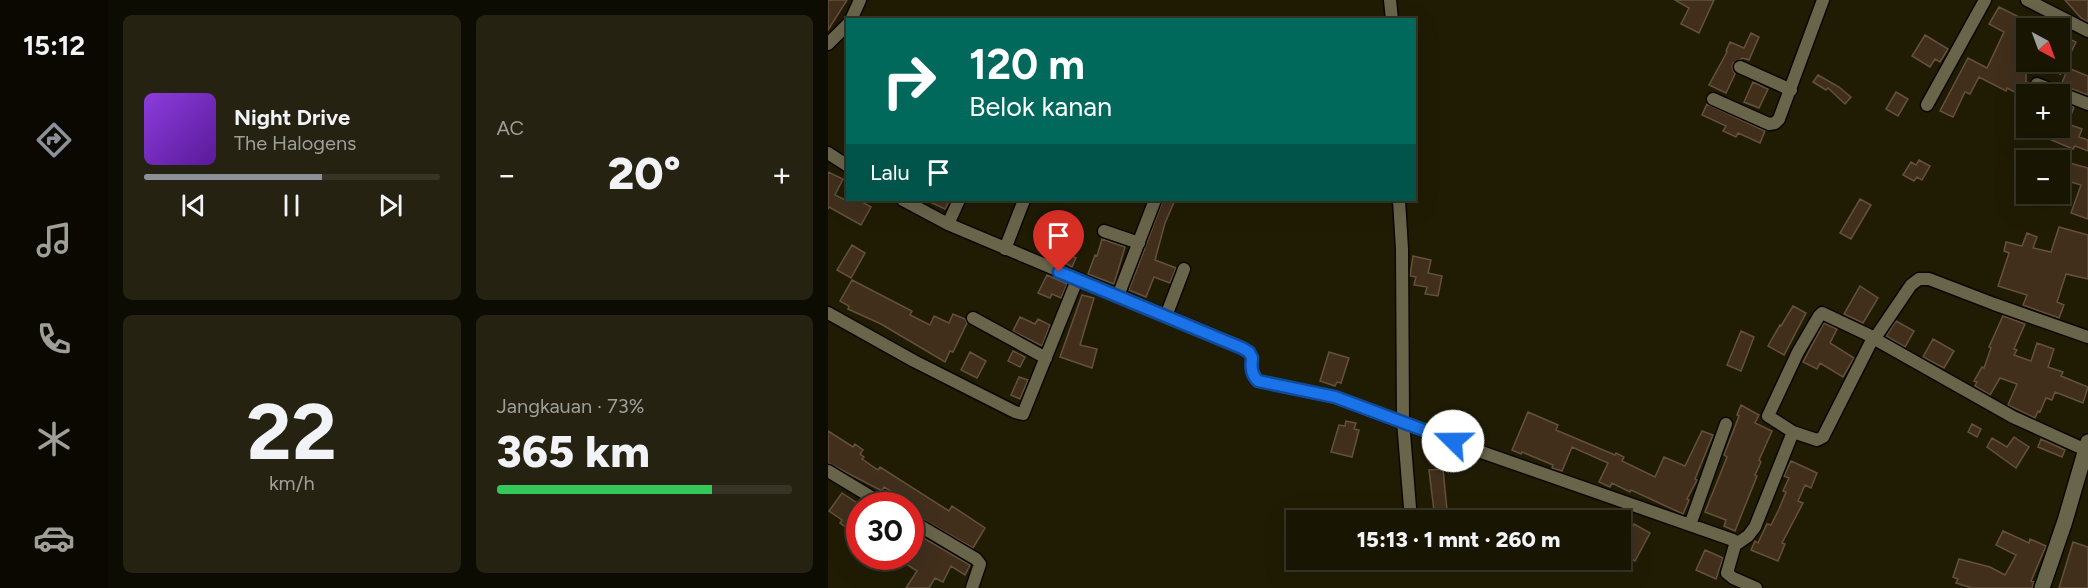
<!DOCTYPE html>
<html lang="id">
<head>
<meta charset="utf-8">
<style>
  :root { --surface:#181503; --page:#252212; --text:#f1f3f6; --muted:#9f9f9a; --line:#363425; --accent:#8c9099 }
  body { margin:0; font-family:Figtree,sans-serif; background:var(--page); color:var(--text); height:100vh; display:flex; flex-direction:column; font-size:22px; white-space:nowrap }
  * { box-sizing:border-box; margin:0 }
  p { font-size:20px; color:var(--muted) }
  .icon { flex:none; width:33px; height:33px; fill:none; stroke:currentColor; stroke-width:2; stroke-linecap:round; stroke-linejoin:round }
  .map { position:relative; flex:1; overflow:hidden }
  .details { display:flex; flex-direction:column; gap:15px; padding:15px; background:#0d0c02; width:720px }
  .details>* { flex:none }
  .banner { position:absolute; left:18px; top:18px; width:570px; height:183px; border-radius:0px; box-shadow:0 6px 24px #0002,0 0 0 2px var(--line); background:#00695c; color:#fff; overflow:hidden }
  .needle { width:39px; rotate:139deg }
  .buttons { position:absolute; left:1188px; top:18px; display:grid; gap:12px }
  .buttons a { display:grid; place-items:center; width:54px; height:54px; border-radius:0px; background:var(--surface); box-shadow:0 6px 24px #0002,0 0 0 2px var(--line); font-size:30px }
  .speed { position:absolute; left:18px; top:492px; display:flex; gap:12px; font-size:30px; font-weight:700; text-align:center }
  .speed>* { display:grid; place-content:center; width:78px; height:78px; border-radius:50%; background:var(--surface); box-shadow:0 6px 24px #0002,0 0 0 2px var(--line); line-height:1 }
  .speed .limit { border:9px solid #d22; background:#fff; color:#111 }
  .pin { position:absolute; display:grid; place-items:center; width:51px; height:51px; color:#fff; margin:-62px -26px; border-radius:50% 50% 50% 0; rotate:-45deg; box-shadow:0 0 6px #0007 }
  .pin .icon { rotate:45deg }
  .me { position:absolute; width:66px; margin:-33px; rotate:292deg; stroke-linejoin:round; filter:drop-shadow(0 0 4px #0008) }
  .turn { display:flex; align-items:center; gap:21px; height:126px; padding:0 24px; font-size:27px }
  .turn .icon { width:78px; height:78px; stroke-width:2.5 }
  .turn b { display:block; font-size:42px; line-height:51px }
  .then { display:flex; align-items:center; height:57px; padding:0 24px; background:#0003; gap:12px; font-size:22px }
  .big { font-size:45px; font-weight:800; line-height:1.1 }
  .details .widget { flex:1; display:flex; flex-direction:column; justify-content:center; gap:9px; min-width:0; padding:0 21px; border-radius:9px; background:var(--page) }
  .details .dial { align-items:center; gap:0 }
  .dial b { font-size:78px; line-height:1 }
  .song { display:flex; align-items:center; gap:18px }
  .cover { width:72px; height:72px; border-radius:9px; background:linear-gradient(135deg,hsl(270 70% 55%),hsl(270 70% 35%)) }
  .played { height:6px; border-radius:3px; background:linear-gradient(90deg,var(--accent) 60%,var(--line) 60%) }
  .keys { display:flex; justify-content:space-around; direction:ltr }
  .heat { display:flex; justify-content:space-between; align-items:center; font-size:33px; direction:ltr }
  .charge { height:9px; border-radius:4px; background:linear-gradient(90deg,#34c759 73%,var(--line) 0) }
  .details .tiles { flex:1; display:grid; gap:15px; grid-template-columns:repeat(2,1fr) }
  .trip { position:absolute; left:458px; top:510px; width:345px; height:60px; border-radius:0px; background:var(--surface); box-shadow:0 6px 24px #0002,0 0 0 2px var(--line); font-weight:800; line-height:60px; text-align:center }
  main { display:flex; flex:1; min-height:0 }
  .menu { display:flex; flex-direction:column; width:108px; justify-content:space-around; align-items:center; background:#0a0801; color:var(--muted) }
  .menu .icon { width:42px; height:42px }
  .menu .active { color:var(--accent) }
  .menu b { font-size:27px; color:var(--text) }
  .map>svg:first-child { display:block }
</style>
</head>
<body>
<main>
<nav class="menu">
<b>15:12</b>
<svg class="icon active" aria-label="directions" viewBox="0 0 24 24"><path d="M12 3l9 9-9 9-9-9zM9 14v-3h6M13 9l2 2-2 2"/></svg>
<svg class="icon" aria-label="music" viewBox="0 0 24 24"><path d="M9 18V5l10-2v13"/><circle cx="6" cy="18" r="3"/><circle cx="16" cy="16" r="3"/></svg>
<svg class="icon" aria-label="phone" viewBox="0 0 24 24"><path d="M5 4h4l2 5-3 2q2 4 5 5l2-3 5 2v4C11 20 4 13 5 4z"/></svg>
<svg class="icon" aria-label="climate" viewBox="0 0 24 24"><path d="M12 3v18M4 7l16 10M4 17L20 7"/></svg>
<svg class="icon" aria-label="car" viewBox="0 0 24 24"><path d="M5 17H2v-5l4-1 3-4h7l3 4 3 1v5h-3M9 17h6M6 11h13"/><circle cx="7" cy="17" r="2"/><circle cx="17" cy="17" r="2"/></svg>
</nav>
<section class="details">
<div class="tiles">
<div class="widget">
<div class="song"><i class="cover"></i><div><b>Night Drive</b><p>The Halogens</p></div></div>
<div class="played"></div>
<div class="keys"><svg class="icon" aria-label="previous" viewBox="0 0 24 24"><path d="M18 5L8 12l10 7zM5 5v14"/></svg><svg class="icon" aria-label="pause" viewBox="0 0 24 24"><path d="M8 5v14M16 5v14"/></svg><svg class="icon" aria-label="next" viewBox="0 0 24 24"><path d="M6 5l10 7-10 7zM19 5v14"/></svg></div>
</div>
<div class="widget"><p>AC</p>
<div class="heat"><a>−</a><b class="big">20°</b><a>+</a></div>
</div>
<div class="widget dial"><b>22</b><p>km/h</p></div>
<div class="widget"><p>Jangkauan · 73%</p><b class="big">365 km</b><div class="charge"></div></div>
</div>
</section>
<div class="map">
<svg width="1260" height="588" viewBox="0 0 1260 588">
  <rect width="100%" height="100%" fill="#201c04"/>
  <path fill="#412f1c" stroke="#64513d" stroke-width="1.5" d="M0,0H19L0,30Z
    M847,0H886L871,33L853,24L861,8Z
    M1237,0H1260V22L1253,18Z
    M1171,7L1205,24L1203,28H1198L1197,39L1190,53L1198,58V62H1205L1198,73V82L1201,83L1198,88V98L1179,88L1178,91L1151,77L1142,94L1137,92L1125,117L1112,111L1140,58L1159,68L1176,32L1161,24Z
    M923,33L931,37L921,60L915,58L905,63L904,68L907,74L898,93L881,85L899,52L898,51L902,42L916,48Z
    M1097,35L1120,49L1112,62L1107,59L1102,67L1084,56Z
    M1235,36L1248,42L1232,75V42Z
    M1240,68L1260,76V95L1233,85Z
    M990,75L1011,87L1023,97L1017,104L1000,88L998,90L985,82Z
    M925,82L940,89L931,108L916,102Z
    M1068,92L1080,99L1070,116L1058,109Z
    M1232,102L1246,107L1240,124L1254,129L1251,137L1260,140V151L1247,146L1245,149L1219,138L1224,128H1232Z
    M879,104L937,131L932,143L910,133L908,137L895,131L898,126L874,115Z
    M1091,160L1102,166L1094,180L1089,177L1086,181L1075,175L1083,162L1088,165Z
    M1238,162L1260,168V219L1243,213L1253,185L1233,179Z
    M0,172L15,179L7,195L17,200H31L43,207L33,225L1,207L0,209Z
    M1032,199L1043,205L1023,239L1012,233Z
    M98,200H122L117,209Z
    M335,200H347L337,223L327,260L348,268L342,283L326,277L318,297L301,290Z
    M1231,227L1260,235V279L1238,274L1229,302L1236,305L1231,318L1195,305L1199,295L1170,286L1181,253L1176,251L1178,242L1194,246L1199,233L1209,237L1205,248L1223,252Z
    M274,239L297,247L286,284L260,274L267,255L269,256Z
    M24,245L37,253L23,278L9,270Z
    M241,255L248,258L244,267L237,263Z
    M585,256L603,260L600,273L614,276L610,296L597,294L599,287L586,285L588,277L582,276Z
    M219,275L239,284L233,298L224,294L222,298L210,293Z
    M24,280L84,311L82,315L102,325L106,316L121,323L125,314L137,319L139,323L125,352L122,351L117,362L53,324L20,309L21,306L12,301Z
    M1032,286L1050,298L1035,323L1016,314Z
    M254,295L266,298L252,345L269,349L264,368L232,357Z
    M965,306L978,313L956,355L940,346L952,325L953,326Z
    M1175,316L1197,324L1186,349L1189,350L1186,355L1203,361L1209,343L1226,349L1220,367L1235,372L1233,376L1260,387L1255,403L1227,392L1224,400L1218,398L1212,412L1210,411L1207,418L1180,405L1189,384L1172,378L1162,395L1147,386L1149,382L1146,381L1154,367L1156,368L1163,348L1161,347Z
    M192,317L207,324L210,319L222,325L214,346L185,331Z
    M1068,321L1086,331L1077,347L1058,336Z
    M996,323L1009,329L1002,343L1026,358L1015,377L992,363L989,369L975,362Z
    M913,331L926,337L913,371L899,365Z
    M1105,339L1126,351L1116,368L1095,357Z
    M185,351L197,357L192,367L180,361Z
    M142,352L158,361L149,378L133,370Z
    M501,352L521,358L513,383L509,382L507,386L492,381Z
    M191,377L200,380L192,399L183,395Z
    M913,405L931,415L927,423L944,431L931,460L933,462L927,475L929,476L907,531L896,526L898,520L877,512L899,457L896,455L911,416L909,415Z
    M700,412L730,425L728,430L787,455L788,453L796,457L794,461L827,477L836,457L857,466L874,431L885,435L867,479L869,480L859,499L861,500L855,514L803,490L802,492L784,483L782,487L771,482L780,463L744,447L734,471L724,468L725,465L694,452L693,454L684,450Z
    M518,421L528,423L526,429L531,430L524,457L503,452L511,425L517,426Z
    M1144,424L1153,429L1149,437L1140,432Z
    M0,431L25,447L27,444L35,450L32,454L36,457L34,459L50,470L52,467L121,511L124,506L157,528L145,548L82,512V506H68L73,497L56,487L54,491L0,463Z
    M1186,437L1201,447L1188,468L1159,447L1164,438L1179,447Z
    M1213,439L1237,450L1234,457L1210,447Z
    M963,461L989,473L983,488L977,485L970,501L975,503L954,543L957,544L950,561L923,550L927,541L930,543L939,524L943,525L951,509L958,492L955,491L961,478L956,476Z
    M615,469L619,510L606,511L601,470Z
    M14,493L32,505V537L12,523L14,520L1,511Z
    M806,524L822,533L807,561L792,553V549Z
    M82,530L142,565L137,575L123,566L115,582L107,578L101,588H78L89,571L66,556H82Z
    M1175,531L1201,543L1202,539L1218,546L1203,581L1206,582L1204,588H1144L1128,583L1130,579L1125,577L1131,559L1162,567L1177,575L1188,555L1168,545Z
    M1245,542L1260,547V588H1231Z
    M877,550L895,558L888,579L868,570Z"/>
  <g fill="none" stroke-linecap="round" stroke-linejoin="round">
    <defs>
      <path id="street" d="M562,0L564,20
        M1199,0L1260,31
        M23,20L32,0
        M0,44L20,24
        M912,67L963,90
        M1209,84L1260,104
        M885,99L941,124L947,123L951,119L995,0
        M1099,105L1157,0
        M0,153L20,166
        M75,200L120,224L414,348L421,352L424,358C423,367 423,374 430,381L507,397L642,448L905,540L907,545L899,573L905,578L928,588
        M571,200L574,249L575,421L583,520
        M120,224L131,200
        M276,231L311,243
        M177,249L196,200
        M290,296L327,200
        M0,313L86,361L187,412L195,414L249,280
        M338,316L356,269
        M145,318L218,358
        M965,432L989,440L995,437L1045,338L1185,417L1260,451
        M0,471L58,506
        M82,520L148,559L152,564L144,588
        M862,525L898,424
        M907,545L920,536L927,527L965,432L940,416L970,352L991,316L994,313L1047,338L1083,285L1091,279H1101L1166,304L1260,337"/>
      <path id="secondary" d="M1214,588L1237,521L1260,442"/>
    </defs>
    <use href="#street" stroke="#0a0600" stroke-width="15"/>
    <use href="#secondary" stroke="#0a0600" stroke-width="18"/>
    <use href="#street" stroke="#69654b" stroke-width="12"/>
    <use href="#secondary" stroke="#69654b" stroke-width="15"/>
  </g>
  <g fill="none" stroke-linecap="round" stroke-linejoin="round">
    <defs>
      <path id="route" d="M231,272L414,348L421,352L424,358C423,367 423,374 430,381L507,397L625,441"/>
    </defs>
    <use href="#route" stroke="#114b97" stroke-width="15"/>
    <use href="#route" stroke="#1a73e8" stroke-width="10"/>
  </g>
</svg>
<div class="buttons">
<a><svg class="needle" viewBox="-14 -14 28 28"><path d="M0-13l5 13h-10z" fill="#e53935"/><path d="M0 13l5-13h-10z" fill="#9f9f9a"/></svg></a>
<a>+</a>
<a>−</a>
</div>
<div class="speed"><div class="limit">30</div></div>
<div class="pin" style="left:231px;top:272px;background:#d93025"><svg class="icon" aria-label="arrive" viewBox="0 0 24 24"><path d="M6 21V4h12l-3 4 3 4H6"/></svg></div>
<svg class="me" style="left:625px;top:441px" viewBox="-20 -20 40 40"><circle r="19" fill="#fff"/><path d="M0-13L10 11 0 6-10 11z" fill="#1a73e8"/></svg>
<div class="trip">15:13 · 1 mnt · 260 m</div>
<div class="banner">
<div class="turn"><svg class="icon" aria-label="right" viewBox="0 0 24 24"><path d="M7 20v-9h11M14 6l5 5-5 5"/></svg><div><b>120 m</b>Belok kanan</div></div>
<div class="then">Lalu<svg class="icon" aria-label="arrive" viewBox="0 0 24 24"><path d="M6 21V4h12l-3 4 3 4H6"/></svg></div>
</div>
</div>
</main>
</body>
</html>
